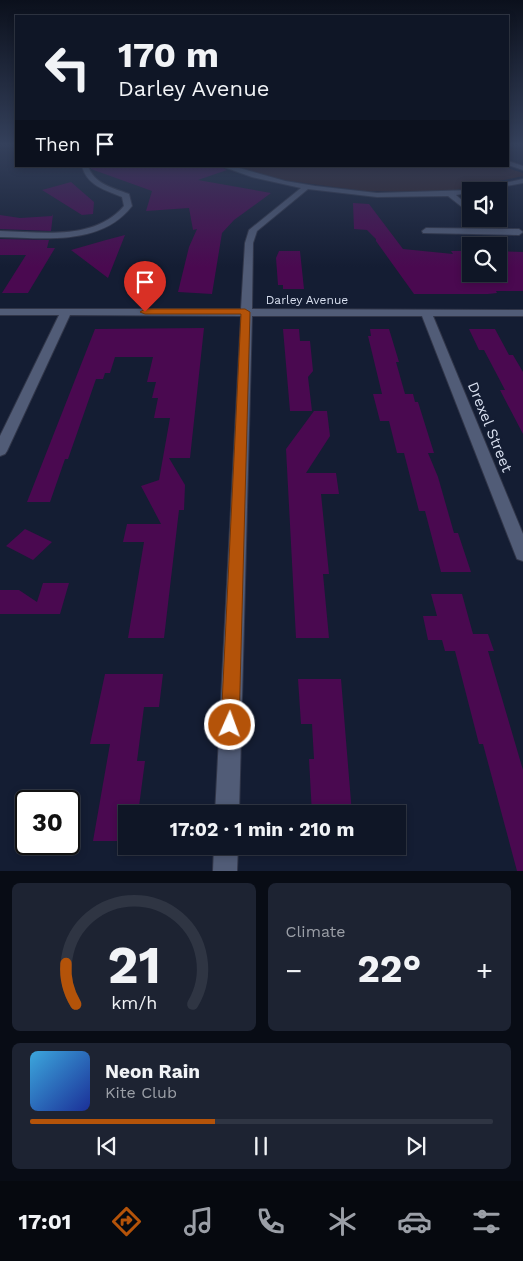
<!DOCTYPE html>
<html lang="en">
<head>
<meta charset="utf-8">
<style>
  :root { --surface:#0f1626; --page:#1d2332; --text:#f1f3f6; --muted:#9b9fa7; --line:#2f3543; --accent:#b45309 }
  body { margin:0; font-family:"Work Sans",sans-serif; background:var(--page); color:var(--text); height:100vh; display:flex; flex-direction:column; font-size:19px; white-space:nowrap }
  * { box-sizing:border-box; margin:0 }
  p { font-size:16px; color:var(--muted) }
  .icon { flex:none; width:28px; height:28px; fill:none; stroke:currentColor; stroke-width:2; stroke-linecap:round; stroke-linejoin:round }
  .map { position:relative; height:871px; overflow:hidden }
  .details { display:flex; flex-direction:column; gap:12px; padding:12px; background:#080c15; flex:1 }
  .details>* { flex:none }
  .guide { position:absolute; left:15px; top:15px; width:494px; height:152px; border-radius:0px; box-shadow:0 2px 8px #0003,0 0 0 1px var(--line); background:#0f1626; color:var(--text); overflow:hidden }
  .fabs { position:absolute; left:462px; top:182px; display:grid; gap:10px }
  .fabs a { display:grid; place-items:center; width:45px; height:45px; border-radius:0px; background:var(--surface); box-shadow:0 2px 8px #0003,0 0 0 1px var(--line); font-size:25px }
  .speed { position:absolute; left:15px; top:790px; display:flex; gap:10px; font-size:25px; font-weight:700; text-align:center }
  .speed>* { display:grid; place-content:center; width:65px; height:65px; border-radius:50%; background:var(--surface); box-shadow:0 2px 8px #0003,0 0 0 1px var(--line); line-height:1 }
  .speed .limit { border:2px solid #111; border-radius:8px; background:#fff; color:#111 }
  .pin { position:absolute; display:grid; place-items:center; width:42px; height:42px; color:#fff; margin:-51px -21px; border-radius:50% 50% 50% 0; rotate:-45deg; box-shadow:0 0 5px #0007 }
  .pin .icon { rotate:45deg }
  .me { position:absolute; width:55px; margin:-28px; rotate:2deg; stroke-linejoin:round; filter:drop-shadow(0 0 4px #0008) }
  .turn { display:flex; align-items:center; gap:18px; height:105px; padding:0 20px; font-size:22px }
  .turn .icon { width:65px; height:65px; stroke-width:2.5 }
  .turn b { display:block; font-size:35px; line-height:42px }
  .then { display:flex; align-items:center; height:48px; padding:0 20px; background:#0003; gap:10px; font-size:19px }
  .big { font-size:38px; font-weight:700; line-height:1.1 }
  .details .widget { flex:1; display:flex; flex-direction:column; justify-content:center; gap:8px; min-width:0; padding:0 18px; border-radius:8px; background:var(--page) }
  .details .dial { align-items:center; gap:0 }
  .dial svg { height:130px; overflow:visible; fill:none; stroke:var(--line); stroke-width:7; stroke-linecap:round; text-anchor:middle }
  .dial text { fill:var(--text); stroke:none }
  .song { display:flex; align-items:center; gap:15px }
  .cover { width:60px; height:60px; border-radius:8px; background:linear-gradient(135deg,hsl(200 70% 55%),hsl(230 70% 35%)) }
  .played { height:5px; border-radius:2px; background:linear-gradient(90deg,var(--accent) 40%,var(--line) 40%) }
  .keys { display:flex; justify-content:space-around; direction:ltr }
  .heat { display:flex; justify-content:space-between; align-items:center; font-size:28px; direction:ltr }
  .details .tiles { flex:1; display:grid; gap:12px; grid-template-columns:1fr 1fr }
  .widget:last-child { grid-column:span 2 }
  .trip { position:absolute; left:118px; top:805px; width:288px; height:50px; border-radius:0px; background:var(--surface); box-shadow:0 2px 8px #0003,0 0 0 1px var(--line); font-weight:700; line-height:50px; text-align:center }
  .dock { display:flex; height:80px; justify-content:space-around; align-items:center; background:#06090f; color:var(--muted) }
  .dock .icon { width:35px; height:35px }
  .dock .selected { color:var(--accent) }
  .dock b { font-size:22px; color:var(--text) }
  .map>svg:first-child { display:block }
</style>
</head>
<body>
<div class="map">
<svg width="523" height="871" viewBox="0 0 523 871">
  <rect width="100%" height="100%" fill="#141d33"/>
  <path fill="#311f24" d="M237,166H501L523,173V176L456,190L423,192L364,191L275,179Z"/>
  <path fill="#4a0950" d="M90,166H219L227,170L198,180L271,193L234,220L222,233L212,294L178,292L189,247L197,229L193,230L189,208L146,211L152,191L91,169Z
    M71,182L94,202L93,214L82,215L42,190Z
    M353,203L369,204L403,249L453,254L451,251H471V274H499V251L523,252V291H496L497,293L488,294H414L376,241V239L367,230L354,229Z
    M53,214L51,231L0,229V215L20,218L52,216Z
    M125,235L108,278L71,250L106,240Z
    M0,239L49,240L47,248H55L28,293H2L26,255H0Z
    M279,251H300L304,289H283V285H278L276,258Z
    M204,328L190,458H169L185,485L184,510H179L164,638H128L144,542H123L127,524H161L141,486L159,480L170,418H154L158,398H152L156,382H147L153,357H115L110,373H105L103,379H96L68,459H65L50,502H27L95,329Z
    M283,329H299L300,341H310L313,371L308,377L312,411H290Z
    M370,329H389L399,362H396L405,394H413L415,402H418L434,453H428L438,477L454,533H458L471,572H441L425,511H419L404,453H397L389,421H380L373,394H382L368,336H371Z
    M469,329H495L509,355H513L523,372V434L500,390H505L484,350H479Z
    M314,411H327L330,436L306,473H336L339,494H321L329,574H323L329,638H296L286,449Z
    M25,529L52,542L33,560L6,546Z
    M43,583H69L60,614H0V590H19L37,602Z
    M431,594H462L473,634H488L494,651H488L523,770V871H517L483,744H479L455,651H445L442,640H428L423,616H437Z
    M105,674H163L159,707H144L137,761H145L138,814H126V841H93L110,744H90Z
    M298,679H341L352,814H312L309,759H314L312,724H301Z"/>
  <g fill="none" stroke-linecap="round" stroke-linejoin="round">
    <defs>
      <path id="minor" d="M508,161L523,166V170L508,165Z
        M82,166H88C94,184 113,188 129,194L132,206C101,246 45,238 0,237V231C42,232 94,241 124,206L122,197C106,190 87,186 82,166Z
        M221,166H232L285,181L315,186L377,193L473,190L523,179V183L456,195L471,208V214L448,196L377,197L308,189L257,231L253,243L252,309L523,310V316H433L523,534V561L517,559L515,554L422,316H252L239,814H215L241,316L70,315L7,451L5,454L0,456V436L59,315H0V309H241L245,243L249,230L301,188L252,177Z
        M426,228L519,229L523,232L519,235L423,233L422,231Z
        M214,846H238L237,871H213Z"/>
    </defs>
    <use href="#minor" stroke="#313649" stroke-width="2"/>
    <use href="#minor" fill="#515c77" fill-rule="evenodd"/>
  </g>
  <linearGradient id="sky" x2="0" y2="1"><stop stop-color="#0b101c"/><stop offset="0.54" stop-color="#34405b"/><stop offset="1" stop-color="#34405b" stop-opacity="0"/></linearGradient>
  <rect width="523" height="267" fill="url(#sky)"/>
  <path fill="#b45309" stroke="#753606" d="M245,309L250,312L239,725L236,731L230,734L224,731L221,725L241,314H145L140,312L145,309Z"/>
  <g text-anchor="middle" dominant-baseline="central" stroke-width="4.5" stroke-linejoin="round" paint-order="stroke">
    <g font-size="12" fill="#d8dfef" stroke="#141d33">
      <text x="307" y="300">Darley Avenue</text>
    </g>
    <g font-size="15" fill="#d8dfef" stroke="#141d33">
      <text transform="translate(490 427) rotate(68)">Drexel Street</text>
    </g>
  </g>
</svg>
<div class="fabs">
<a><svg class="icon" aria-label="sound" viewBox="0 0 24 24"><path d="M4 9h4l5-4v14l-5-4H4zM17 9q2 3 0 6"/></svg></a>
<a><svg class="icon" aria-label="search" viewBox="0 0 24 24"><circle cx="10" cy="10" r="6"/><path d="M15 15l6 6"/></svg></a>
</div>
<div class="speed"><div class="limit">30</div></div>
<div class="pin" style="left:145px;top:312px;background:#d93025"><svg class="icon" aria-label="arrive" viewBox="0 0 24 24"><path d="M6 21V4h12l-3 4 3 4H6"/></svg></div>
<svg class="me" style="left:230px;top:725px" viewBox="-20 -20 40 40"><circle r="17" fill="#b45309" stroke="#fff" stroke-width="3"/><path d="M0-11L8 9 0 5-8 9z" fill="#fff"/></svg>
<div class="trip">17:02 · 1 min · 210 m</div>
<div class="guide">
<div class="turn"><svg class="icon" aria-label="left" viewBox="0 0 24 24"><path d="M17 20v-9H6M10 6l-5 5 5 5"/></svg><div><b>170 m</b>Darley Avenue</div></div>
<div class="then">Then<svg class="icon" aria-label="arrive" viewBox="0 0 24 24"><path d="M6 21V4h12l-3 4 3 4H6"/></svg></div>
</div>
</div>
<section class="details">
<div class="tiles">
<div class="widget dial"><svg viewBox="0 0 100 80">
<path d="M14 69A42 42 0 1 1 86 69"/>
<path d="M14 69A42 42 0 0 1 8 44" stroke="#b45309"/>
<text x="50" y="56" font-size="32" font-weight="700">21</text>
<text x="50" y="72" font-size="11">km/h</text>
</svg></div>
<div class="widget"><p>Climate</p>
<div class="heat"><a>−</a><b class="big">22°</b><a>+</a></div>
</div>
<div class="widget">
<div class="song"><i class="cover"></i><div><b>Neon Rain</b><p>Kite Club</p></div></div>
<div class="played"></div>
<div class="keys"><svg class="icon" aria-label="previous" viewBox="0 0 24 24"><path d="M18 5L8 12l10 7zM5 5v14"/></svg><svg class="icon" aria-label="pause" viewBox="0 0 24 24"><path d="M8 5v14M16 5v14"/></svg><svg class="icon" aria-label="next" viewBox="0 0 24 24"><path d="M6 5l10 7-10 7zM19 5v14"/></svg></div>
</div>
</div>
</section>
<nav class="dock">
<b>17:01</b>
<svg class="icon selected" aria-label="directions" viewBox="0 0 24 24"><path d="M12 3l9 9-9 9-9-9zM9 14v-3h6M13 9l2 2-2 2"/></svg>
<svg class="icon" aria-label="music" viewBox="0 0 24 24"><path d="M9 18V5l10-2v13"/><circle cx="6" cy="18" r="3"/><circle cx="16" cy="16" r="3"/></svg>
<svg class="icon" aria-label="phone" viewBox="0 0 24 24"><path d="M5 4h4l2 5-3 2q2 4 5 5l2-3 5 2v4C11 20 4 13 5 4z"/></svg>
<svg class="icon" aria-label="climate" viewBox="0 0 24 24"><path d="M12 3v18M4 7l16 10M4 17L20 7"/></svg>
<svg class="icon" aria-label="car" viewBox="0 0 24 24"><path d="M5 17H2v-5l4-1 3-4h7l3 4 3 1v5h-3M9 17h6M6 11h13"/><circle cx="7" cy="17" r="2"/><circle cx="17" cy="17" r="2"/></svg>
<svg class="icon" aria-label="filters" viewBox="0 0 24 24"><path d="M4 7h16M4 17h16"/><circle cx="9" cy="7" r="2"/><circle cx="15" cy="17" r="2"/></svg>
</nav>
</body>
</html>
